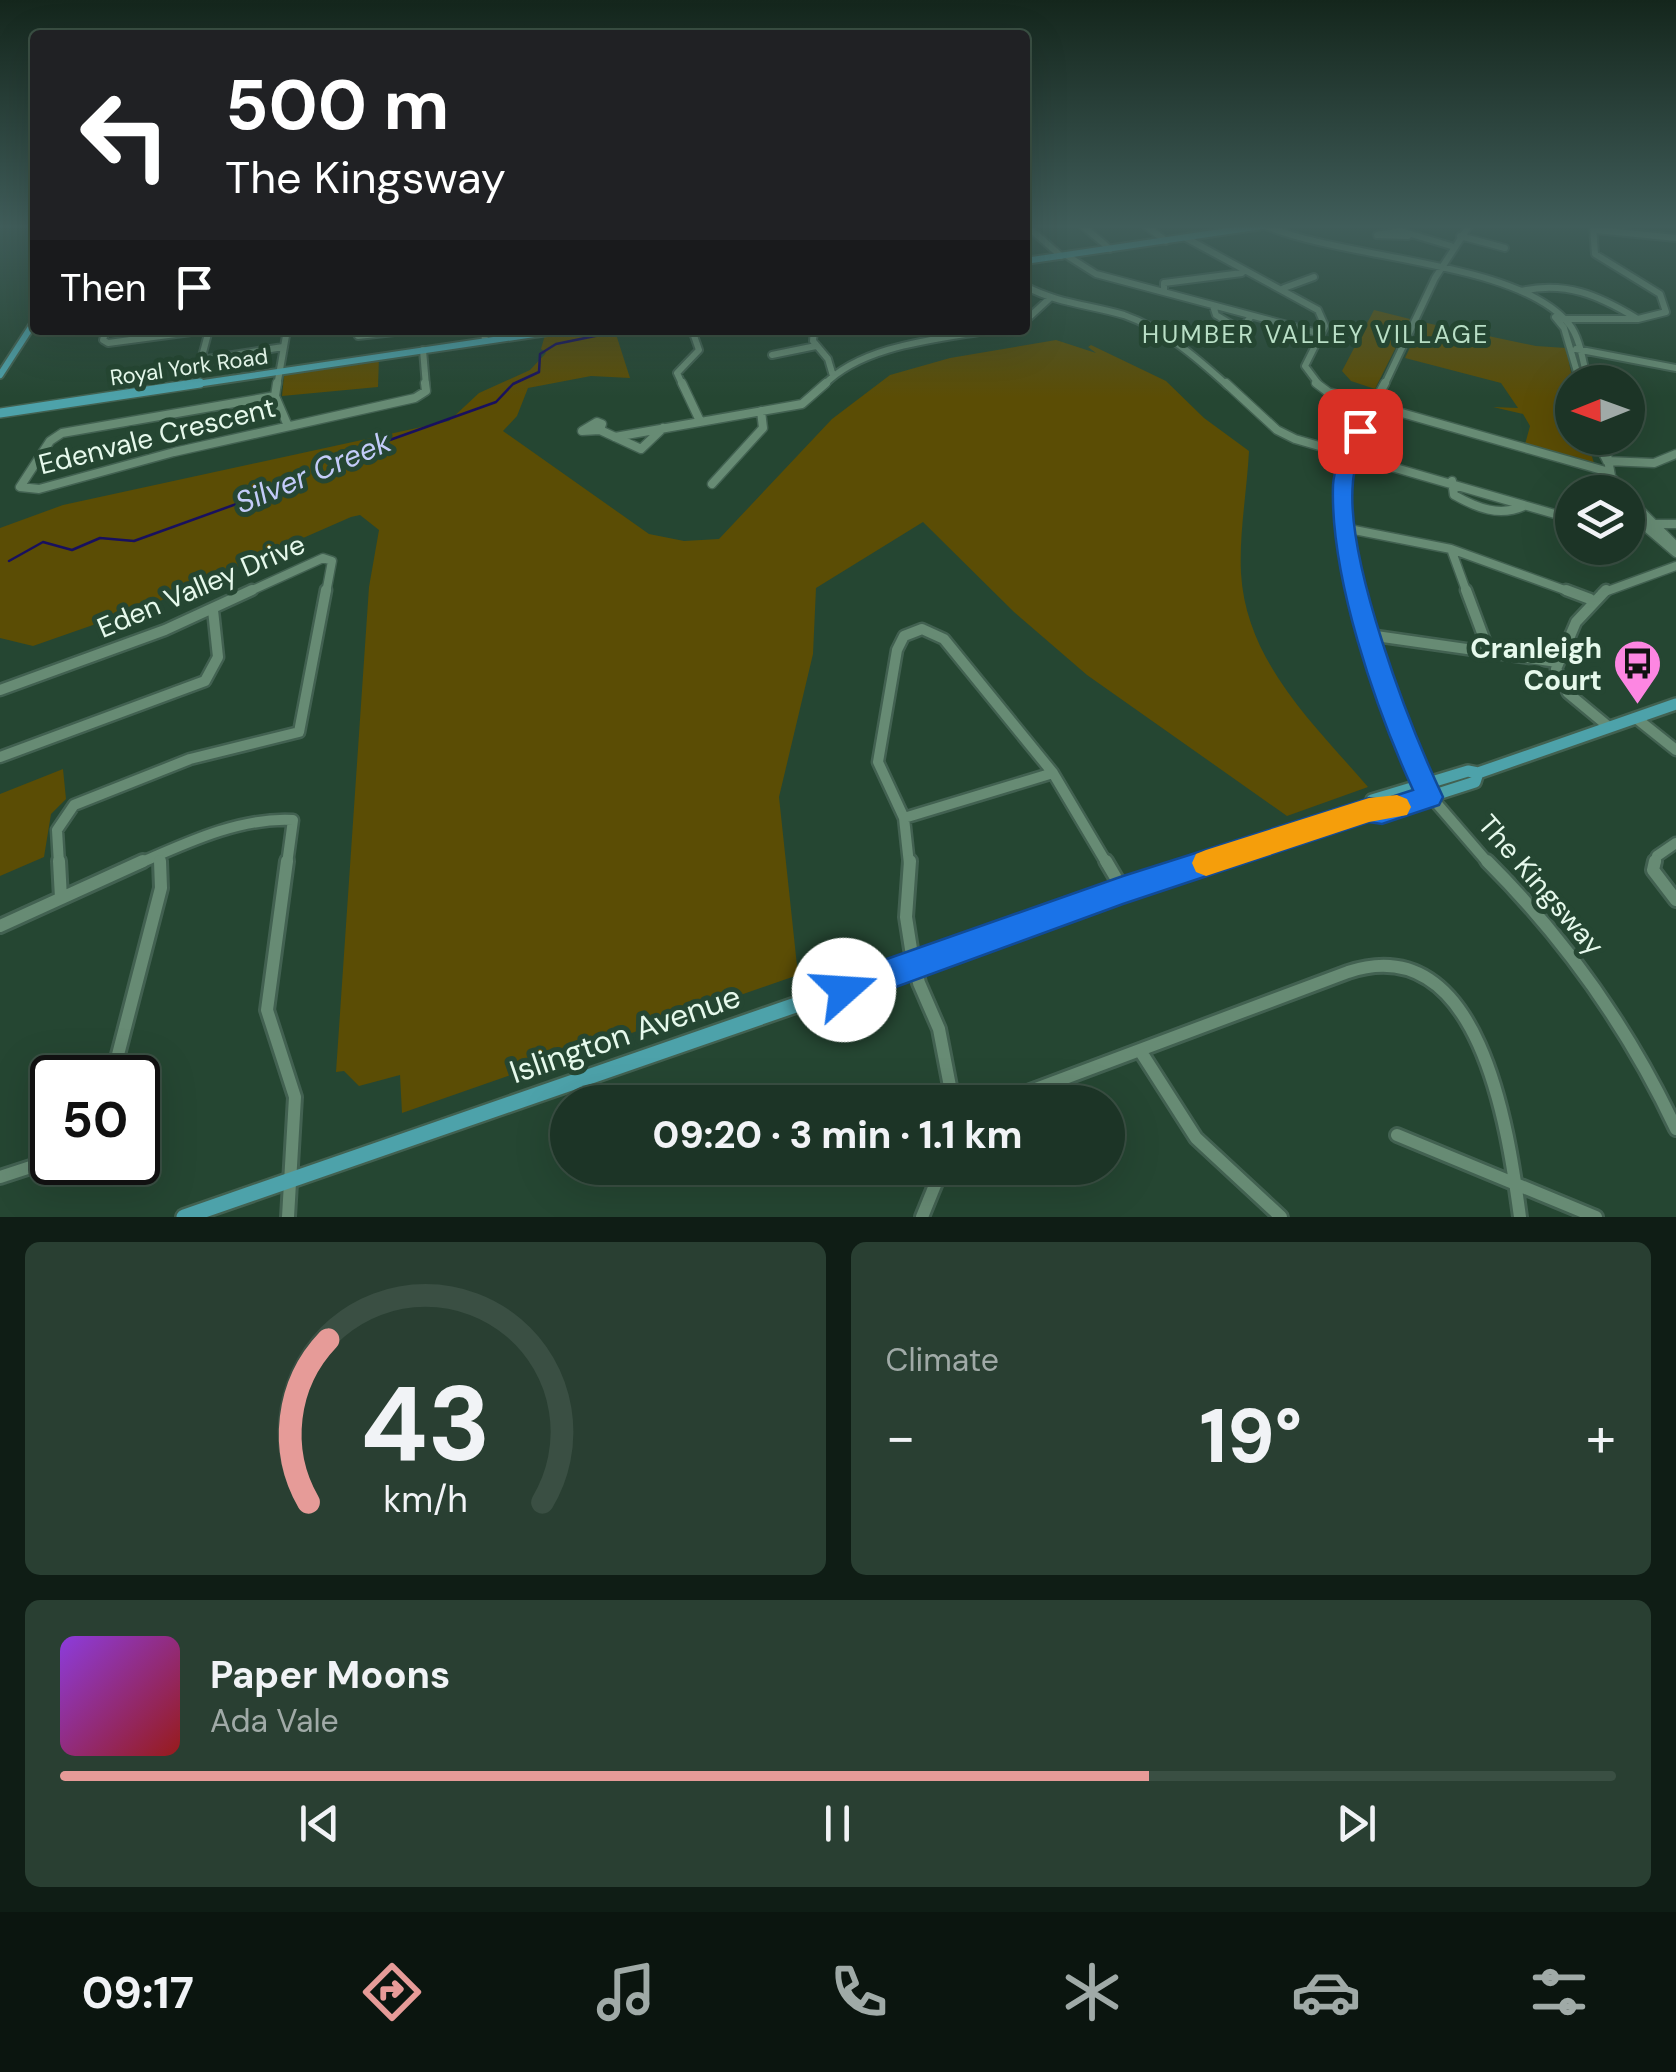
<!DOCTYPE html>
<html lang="en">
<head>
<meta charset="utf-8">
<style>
  :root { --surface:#1c3426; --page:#293f32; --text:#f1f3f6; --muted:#a0aaa7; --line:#3a4f43; --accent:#e69b98 }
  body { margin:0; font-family:"DM Sans",sans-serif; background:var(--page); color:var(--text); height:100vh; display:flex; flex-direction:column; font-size:38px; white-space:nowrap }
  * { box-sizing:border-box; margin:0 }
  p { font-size:32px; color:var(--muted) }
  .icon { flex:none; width:55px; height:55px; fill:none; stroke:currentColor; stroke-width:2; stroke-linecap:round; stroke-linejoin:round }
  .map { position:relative; height:1217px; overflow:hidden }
  .details { display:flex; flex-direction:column; gap:25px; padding:25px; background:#0f1d15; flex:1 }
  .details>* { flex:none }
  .guide { position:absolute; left:30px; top:30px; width:1000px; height:305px; border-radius:10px; box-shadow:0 10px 40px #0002,0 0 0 2px var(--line); background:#202124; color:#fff; overflow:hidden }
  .needle { width:65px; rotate:269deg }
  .fabs { position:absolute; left:1555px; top:365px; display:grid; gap:20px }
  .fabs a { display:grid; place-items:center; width:90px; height:90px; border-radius:50%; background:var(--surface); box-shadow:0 10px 40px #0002,0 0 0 2px var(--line); font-size:50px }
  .speed { position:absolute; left:30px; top:1055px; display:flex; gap:20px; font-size:50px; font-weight:700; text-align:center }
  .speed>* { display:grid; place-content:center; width:130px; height:130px; border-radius:50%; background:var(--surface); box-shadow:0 10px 40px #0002,0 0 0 2px var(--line); line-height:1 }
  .speed .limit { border:5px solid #111; border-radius:15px; background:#fff; color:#111 }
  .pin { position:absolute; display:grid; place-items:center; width:85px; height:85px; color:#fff; margin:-42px; border-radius:20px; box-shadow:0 5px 15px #0006 }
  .me { position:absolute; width:110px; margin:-55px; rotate:71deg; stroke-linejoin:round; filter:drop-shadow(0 0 8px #0008) }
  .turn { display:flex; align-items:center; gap:35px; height:210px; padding:0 30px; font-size:45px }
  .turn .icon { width:130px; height:130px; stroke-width:2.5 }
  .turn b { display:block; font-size:70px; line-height:85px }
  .then { display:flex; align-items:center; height:95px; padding:0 30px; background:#0003; gap:20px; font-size:38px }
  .big { font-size:75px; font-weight:800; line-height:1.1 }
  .details .tile { flex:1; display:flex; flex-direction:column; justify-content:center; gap:15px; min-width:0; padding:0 35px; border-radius:15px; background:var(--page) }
  .details .dial { align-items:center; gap:0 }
  .dial svg { height:260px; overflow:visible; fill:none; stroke:var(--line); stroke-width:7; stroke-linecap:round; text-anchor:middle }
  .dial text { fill:var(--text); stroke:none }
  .song { display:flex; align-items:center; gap:30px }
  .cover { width:120px; height:120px; border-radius:15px; background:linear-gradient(135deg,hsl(270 70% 55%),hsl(0 70% 35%)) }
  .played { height:10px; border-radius:5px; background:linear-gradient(90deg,var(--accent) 70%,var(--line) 70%) }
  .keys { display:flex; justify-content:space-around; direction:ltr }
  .heat { display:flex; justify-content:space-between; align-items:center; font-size:55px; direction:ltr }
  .details .tiles { flex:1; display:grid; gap:25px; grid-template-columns:1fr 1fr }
  .tile:last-child { grid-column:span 2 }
  .trip { position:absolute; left:550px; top:1085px; width:575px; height:100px; border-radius:50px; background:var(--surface); box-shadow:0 10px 40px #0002,0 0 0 2px var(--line); font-weight:800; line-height:100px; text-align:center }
  .menu { display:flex; height:160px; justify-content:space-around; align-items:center; background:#0b150f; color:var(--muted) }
  .menu .icon { width:70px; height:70px }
  .menu .selected { color:var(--accent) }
  .menu b { font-size:45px; color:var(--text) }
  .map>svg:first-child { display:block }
</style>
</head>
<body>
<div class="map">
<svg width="1676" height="1217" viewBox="0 0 1676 1217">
  <rect width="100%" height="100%" fill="#254632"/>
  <path fill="#5b4d05" d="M1374,310L1410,319L1375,389L1351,381L1342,371Z
    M1422,322L1536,346L1566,348L1573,382L1572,438H1586L1595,466L1524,448L1530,426L1523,414L1493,407L1518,408L1501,383L1405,358Z
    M583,330L615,331L630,378L591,376L528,388L517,416L503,431L649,534L684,541L719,539L832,419L890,375L950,358L1056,340L1096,353L1088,347L1091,345L1166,381L1204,418L1249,451C1247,491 1239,533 1241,573C1246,662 1314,724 1368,787L1287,816L1087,675L1014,612L923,522L816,588L813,654L779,797L798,975L402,1113L400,1075L359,1086L344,1071L336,1072L369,587L379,530L360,515L351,517L153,604L33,646L0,638V528L63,505L449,421L479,393L530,370L546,353L541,349L545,335Z
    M379,358L378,387L282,396L284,376L289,374Z
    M63,769L66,799L51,814L44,857L0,876V794Z"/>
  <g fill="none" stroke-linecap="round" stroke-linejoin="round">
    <path stroke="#18105f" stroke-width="2.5" d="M373,446L496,402L513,384L539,372L540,354L556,344L600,335L604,330
      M9,561L43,542L72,550L100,538L134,541L289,485"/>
    <defs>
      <path id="minor-far3" d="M1027,226L1061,256
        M1083,226L1110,249
        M1146,226L1166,241
        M1266,226C1347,260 1518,261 1569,324C1581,339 1583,364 1588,382
        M1596,230L1676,238
        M1408,236L1377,235L1401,231L1451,246
        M1460,236L1505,248
        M1186,238L1318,310L1325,326L1305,366L1320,386
        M1066,255L1096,274L1321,334
        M1025,286C1056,303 1090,305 1124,315C1164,329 1197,358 1228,386
        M1284,288L1314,277
        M1164,291V283L1242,273
        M1521,291C1566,281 1598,295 1636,318
        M1213,306L1216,315L1236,327L1244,326L1251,316
        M1555,317L1564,328L1580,382
        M1562,319H1638L1666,312L1660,294L1595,254L1593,226
        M1025,321L1050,298
        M106,330L103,340L108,343L206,330
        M209,330L201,360L283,347
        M354,330L358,336L412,330
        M484,330L485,341
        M814,330L813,341L828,359L833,376
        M1576,349L1676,368
        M423,350L426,386
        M772,355L816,346
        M277,386L287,330
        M683,386L677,373L699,350L692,330
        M823,386C861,345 939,339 991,330
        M1384,386L1435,278L1469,226"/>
      <path id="minor-far2" d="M277,383L275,396L288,426
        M682,383L700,421
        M1226,383L1277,430L1295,439L1572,519
        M1316,383L1328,392L1609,472
        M275,396L62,433L50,441L20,487L39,489L174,452L415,398L426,391L425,383
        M597,422L602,424L600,430L582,431Z
        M600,430L641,449L663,428
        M615,437L802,404L826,383
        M1595,438L1607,461
        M1604,438L1614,492
        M1607,461L1654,463L1676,454
        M1609,474L1624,492
        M1452,481L1454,495C1477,508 1499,517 1524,506
        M712,484L763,428L761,411
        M1628,498L1676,546
        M1628,512L1676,553
        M1628,524H1676
        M1344,528L1451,549L1573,593
        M1451,549L1467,593
        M246,593L323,558L332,561L326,593
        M1356,593C1337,499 1338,467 1385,383
        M1602,593L1676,566"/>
      <path id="minor-far1" d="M1356,590L1380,680L1420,784L1489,864
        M1466,590L1488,649
        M1566,590L1590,599
        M1606,590L1576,622L1556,669L1568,693L1609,727
        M1369,635L1557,662
        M0,690L165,630L252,590
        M1636,718L1676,750
        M0,757L205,681L218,657L213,610
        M904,818L1053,773
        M160,855V864
        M59,864L57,830L74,805L190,759L299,732L326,590
        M138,864C186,843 240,817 293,820L287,864
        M909,864L904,818L878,762L897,650L904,636L922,629L944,639L1053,773L1107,864
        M1655,864L1657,856L1676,843"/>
      <path id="minor" d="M59,861L61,898
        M287,861L267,1010L295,1097L288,1217
        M910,861L906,917L911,949L919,983L939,1029L953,1102
        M1106,861L1123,890
        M1487,861C1566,940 1628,1027 1676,1129
        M1655,861L1653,870L1676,900
        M0,926L143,861
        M1141,1052L1196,1138L1281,1217
        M112,1078L161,888L160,861
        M1001,1102L1348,972C1480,928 1508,1128 1520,1217
        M1397,1135L1596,1217
        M0,1177L52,1160
        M922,1217L942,1168"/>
      <path id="major-far3" d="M1025,261L1262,226
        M0,375L35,321
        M183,386L561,330"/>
      <path id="major-far2" d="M0,413L200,383"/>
      <path id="major-far1" d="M1369,810L1372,800L1468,771L1478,773L1676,704
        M1203,864L1369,810L1382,812L1475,782L1478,773"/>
      <path id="major" d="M184,1217L1211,861"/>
    </defs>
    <use href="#minor-far3" stroke="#426151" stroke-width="10"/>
    <use href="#minor-far2" stroke="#426151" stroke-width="11"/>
    <use href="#minor-far1" stroke="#426151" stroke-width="15"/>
    <use href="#minor" stroke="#426151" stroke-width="18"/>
    <use href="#major-far3" stroke="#426151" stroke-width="10"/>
    <use href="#major-far2" stroke="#426151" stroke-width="12"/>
    <use href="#major-far1" stroke="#426151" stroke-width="16"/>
    <use href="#major" stroke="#426151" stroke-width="20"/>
    <use href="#minor-far3" stroke="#678b74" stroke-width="6"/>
    <use href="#minor-far2" stroke="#678b74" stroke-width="8"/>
    <use href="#minor-far1" stroke="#678b74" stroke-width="10"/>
    <use href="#minor" stroke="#678b74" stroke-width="12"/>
    <use href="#major-far3" stroke="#4da2aa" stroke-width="6"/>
    <use href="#major-far2" stroke="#4da2aa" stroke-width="9"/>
    <use href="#major-far1" stroke="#4da2aa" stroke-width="11"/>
    <use href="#major" stroke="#4da2aa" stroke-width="15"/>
  </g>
  <linearGradient id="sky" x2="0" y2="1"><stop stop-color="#14261c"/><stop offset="0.57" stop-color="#405d5a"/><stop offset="1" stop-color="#405d5a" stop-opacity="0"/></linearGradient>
  <rect width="1676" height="397" fill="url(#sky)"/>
  <path fill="#1a73e8" stroke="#114b97" stroke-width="2.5" d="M1354,427L1370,431C1364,446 1354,465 1353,482C1345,560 1409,725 1443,797L1439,805L1382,824L1369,822L1123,904L844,1006L832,1001L827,990L832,979L844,974L1123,876L1369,798L1382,800L1413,790C1375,707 1330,577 1333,485C1334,467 1346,442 1354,427Z"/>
  <path fill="#f59e0b" d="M1397,795L1407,799L1411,807L1407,815L1369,822L1206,876L1196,872L1192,863L1196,854L1206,850L1369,798Z"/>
  <defs>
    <symbol id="bus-pin" viewBox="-11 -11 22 30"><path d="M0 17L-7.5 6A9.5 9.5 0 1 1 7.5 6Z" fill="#fd86e2" stroke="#254632"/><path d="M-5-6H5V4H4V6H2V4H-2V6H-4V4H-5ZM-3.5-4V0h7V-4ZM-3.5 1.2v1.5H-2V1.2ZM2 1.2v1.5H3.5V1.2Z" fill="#111"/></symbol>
  </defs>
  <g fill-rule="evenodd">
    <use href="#bus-pin" x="1610" y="636" width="55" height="75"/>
  </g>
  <g text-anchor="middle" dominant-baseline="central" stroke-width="10" stroke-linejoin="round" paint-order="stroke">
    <g font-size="22" fill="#e6f9ec" stroke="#254632">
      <text transform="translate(189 367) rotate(-8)">Royal York Road</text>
    </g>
    <g font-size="25" letter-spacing="2.5" fill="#b9dfc6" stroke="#254632">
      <text x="1316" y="334">HUMBER VALLEY VILLAGE</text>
    </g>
    <g font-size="28" fill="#e6f9ec" stroke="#254632">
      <text transform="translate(157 436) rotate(-14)">Edenvale Crescent</text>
      <text transform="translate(201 586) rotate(-23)">Eden Valley Drive</text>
      <text transform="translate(1541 885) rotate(49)">The Kingsway</text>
    </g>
    <g font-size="28" font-weight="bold" fill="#e6f9ec" stroke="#254632" text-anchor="end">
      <text x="1602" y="648">Cranleigh<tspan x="1602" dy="32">Court</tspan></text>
    </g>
    <g font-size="30" font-style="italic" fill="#c3cbf9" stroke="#254632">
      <text transform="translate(313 472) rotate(-23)">Silver Creek</text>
    </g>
    <g font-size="32" fill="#e6f9ec" stroke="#254632">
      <text transform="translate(625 1034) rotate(-19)">Islington Avenue</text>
    </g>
  </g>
</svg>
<div class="fabs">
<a><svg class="needle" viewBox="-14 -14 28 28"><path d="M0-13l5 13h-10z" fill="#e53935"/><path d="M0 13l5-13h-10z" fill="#a0aaa7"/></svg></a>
<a><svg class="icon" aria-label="layers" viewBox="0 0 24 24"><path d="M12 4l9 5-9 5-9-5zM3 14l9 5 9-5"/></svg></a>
</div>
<div class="speed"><div class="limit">50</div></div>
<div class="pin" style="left:1360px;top:431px;background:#d93025"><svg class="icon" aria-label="arrive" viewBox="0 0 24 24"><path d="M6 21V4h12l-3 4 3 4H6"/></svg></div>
<svg class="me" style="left:844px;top:990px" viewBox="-20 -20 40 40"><circle r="19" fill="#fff"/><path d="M0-13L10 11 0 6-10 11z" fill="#1a73e8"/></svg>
<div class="trip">09:20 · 3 min · 1.1 km</div>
<div class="guide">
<div class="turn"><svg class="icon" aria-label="left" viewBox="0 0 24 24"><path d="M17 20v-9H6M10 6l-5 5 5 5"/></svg><div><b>500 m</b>The Kingsway</div></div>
<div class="then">Then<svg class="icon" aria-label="arrive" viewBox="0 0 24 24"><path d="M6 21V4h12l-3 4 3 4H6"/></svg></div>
</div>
</div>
<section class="details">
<div class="tiles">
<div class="tile dial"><svg viewBox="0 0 100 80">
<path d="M14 69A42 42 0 1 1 86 69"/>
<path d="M14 69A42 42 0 0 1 20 19" stroke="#e69b98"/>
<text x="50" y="56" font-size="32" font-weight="700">43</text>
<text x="50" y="72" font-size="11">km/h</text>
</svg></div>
<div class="tile"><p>Climate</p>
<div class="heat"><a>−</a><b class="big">19°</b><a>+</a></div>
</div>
<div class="tile">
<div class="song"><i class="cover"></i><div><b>Paper Moons</b><p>Ada Vale</p></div></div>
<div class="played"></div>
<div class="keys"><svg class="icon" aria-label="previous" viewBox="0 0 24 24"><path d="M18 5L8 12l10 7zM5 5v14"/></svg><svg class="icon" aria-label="pause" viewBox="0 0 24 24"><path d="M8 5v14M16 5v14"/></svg><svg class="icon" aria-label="next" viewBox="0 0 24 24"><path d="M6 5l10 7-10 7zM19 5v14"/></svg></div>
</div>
</div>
</section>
<nav class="menu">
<b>09:17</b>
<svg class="icon selected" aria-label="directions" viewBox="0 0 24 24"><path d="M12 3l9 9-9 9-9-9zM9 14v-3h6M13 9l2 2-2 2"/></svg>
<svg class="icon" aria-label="music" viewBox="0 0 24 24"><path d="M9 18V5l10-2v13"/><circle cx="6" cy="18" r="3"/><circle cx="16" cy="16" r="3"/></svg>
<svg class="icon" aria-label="phone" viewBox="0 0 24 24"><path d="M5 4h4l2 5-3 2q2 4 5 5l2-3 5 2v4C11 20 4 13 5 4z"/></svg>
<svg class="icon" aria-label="climate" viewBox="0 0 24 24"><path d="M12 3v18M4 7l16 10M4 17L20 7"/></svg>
<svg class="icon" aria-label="car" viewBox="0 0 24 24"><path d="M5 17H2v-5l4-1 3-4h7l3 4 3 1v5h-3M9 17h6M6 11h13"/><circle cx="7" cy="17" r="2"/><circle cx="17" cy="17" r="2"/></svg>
<svg class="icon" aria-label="filters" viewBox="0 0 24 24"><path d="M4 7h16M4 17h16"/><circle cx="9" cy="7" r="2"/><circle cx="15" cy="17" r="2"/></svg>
</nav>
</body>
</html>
